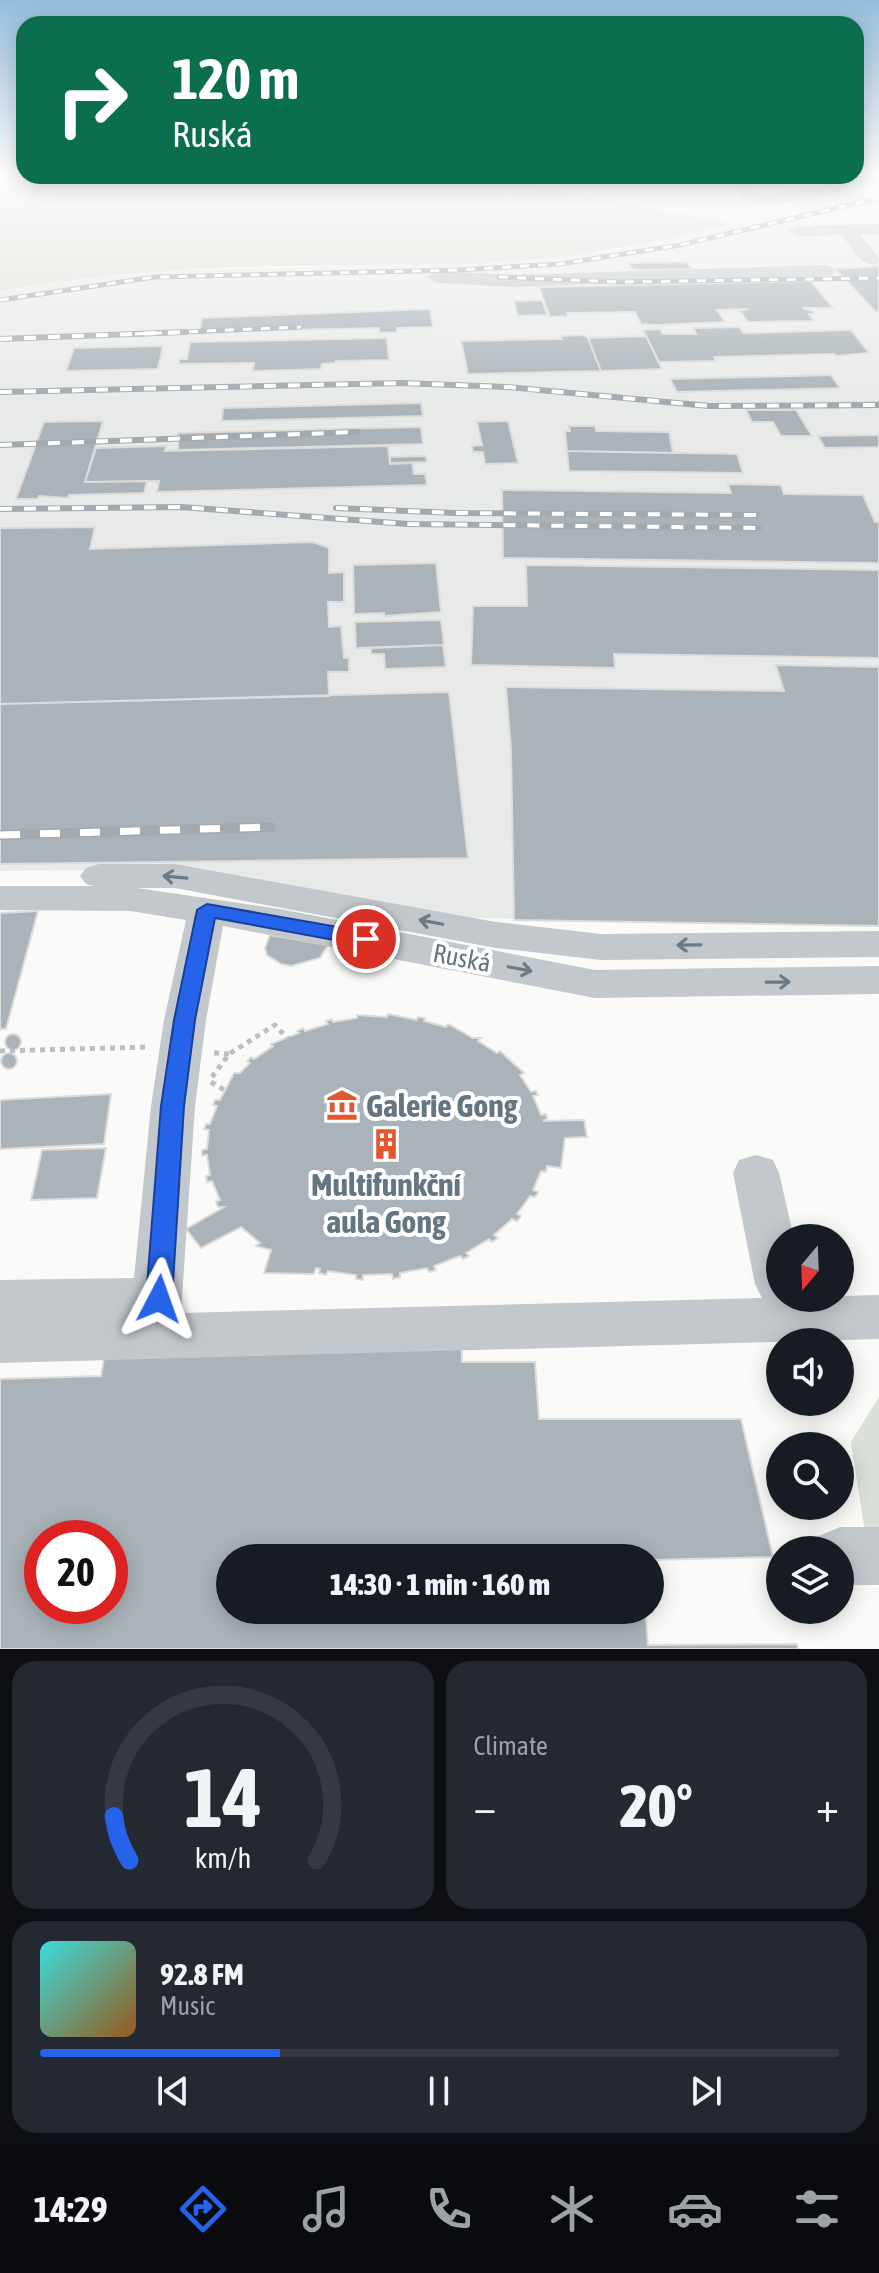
<!DOCTYPE html>
<html lang="en">
<head>
<meta charset="utf-8">
<style>
  :root { --surface:#171b24; --page:#242831; --text:#f1f3f6; --muted:#9ea1a6; --line:#363941; --accent:#2563eb }
  body { margin:0; font-family:"Asap Condensed",sans-serif; background:var(--page); color:var(--text); height:100vh; display:flex; flex-direction:column; font-size:30px; white-space:nowrap }
  * { box-sizing:border-box; margin:0 }
  p { font-size:26px; color:var(--muted) }
  .icon { flex:none; width:44px; height:44px; fill:none; stroke:currentColor; stroke-width:2; stroke-linecap:round; stroke-linejoin:round }
  .map { position:relative; height:1649px; overflow:hidden }
  .drawer { display:flex; flex-direction:column; gap:12px; padding:12px; background:#0d0f14; flex:1 }
  .drawer>* { flex:none }
  .hud { position:absolute; left:16px; top:16px; width:848px; height:168px; border-radius:24px; box-shadow:0 4px 20px #0003; background:#0b6e4f; color:#fff; overflow:hidden }
  .needle { width:52px; rotate:199deg }
  .fabs { position:absolute; left:766px; top:1224px; display:grid; gap:16px }
  .fabs a { display:grid; place-items:center; width:88px; height:88px; border-radius:50%; background:var(--surface); box-shadow:0 4px 20px #0003; font-size:40px }
  .speed { position:absolute; left:24px; top:1520px; display:flex; gap:16px; font-size:40px; font-weight:700; text-align:center }
  .speed>* { display:grid; place-content:center; width:104px; height:104px; border-radius:50%; background:var(--surface); box-shadow:0 4px 20px #0003; line-height:1 }
  .speed .limit { border:12px solid #d22; background:#fff; color:#111 }
  .pin { position:absolute; display:grid; place-items:center; width:68px; height:68px; color:#fff; margin:-34px; border:4px solid #fff; border-radius:50%; box-shadow:0 2px 8px #0007 }
  .me { position:absolute; width:88px; margin:-44px; rotate:4deg; stroke-linejoin:round; filter:drop-shadow(0 0 6px #0008) }
  .turn { display:flex; align-items:center; gap:28px; height:168px; padding:0 24px; font-size:36px }
  .turn .icon { width:104px; height:104px; stroke-width:2.5 }
  .turn b { display:block; font-size:56px; line-height:68px }
  .big { font-size:60px; font-weight:800; line-height:1.1 }
  .drawer .tile { flex:1; display:flex; flex-direction:column; justify-content:center; gap:12px; min-width:0; padding:0 28px; border-radius:24px; background:var(--page) }
  .drawer .dial { align-items:center; gap:0 }
  .dial svg { height:208px; overflow:visible; fill:none; stroke:var(--line); stroke-width:7; stroke-linecap:round; text-anchor:middle }
  .dial text { fill:var(--text); stroke:none }
  .song { display:flex; align-items:center; gap:24px }
  .cover { width:96px; height:96px; border-radius:12px; background:linear-gradient(135deg,hsl(180 70% 55%),hsl(30 70% 35%)) }
  .played { height:8px; border-radius:4px; background:linear-gradient(90deg,var(--accent) 30%,var(--line) 30%) }
  .keys { display:flex; justify-content:space-around; direction:ltr }
  .heat { display:flex; justify-content:space-between; align-items:center; font-size:44px; direction:ltr }
  .drawer .tiles { flex:1; display:grid; gap:12px; grid-template-columns:1fr 1fr }
  .tile:last-child { grid-column:span 2 }
  .trip { position:absolute; left:216px; top:1544px; width:448px; height:80px; border-radius:40px; background:var(--surface); box-shadow:0 4px 20px #0003; font-weight:800; line-height:80px; text-align:center }
  .dock { display:flex; height:128px; justify-content:space-around; align-items:center; background:#090b0e; color:var(--muted) }
  .dock .icon { width:56px; height:56px }
  .dock .on { color:var(--accent) }
  .dock b { font-size:36px; color:var(--text) }
  .map>svg:first-child { display:block }
</style>
</head>
<body>
<div class="map">
<svg width="879" height="1649" viewBox="0 0 879 1649">
  <rect width="100%" height="100%" fill="#fafaf8"/>
  <path fill="#e8e9e9" d="M856,173H879V927L473,918L173,869L0,871V291L119,272L522,261L606,252L732,224L549,188L239,176H856Z"/>
  <path fill="#dadfd7" d="M31,176H486L734,224C663,239 592,257 519,261C346,269 171,258 0,291V193Z
    M879,1397V1539H866L851,1442Z"/>
  <path fill="#aab3b9" stroke="#dcdcda" stroke-width="2" fill-rule="evenodd" d="M687,262L692,269L637,270L632,269L628,263Z
    M879,266V311H875L835,269Z
    M811,281L833,308H803L813,311L815,314H809L814,321L748,322L740,311L748,309L717,310L725,322L656,325L641,324L635,312L567,313L568,316L550,317L539,287Z
    M542,300L547,315L518,316L514,301Z
    M430,309L433,327L397,328V332L379,333V328L200,332L202,318Z
    M740,327L743,333L851,330L869,353L836,356L834,354L714,357L716,361L659,362L643,330L660,329L663,334H696L693,328Z
    M583,335L588,338L601,371L468,374L461,341L562,339L561,336Z
    M646,336L662,369L601,371L588,338Z
    M387,338L389,360L336,361L335,363L322,364L321,369L253,371L254,363L179,364V359H187L190,342Z
    M163,346L158,369L66,371L74,348Z
    M831,375L840,388L677,392L670,379Z
    M879,402V407L823,408L819,403Z
    M421,403L423,416L222,421L223,408Z
    M746,410H796L812,436H781L773,422H752Z
    M103,421L85,482L147,481L144,493L69,495L68,498L39,496L38,499H16L44,422Z
    M508,421L518,463L485,464L483,452H473L472,446L482,445L477,422Z
    M569,426H595L596,431L669,432L673,453L567,451L565,431H570Z
    M421,427L423,444L178,450V433Z
    M879,435V447L825,448L818,436Z
    M166,446L165,451L388,446L390,464L412,463L414,474H425L427,485L157,492L159,481L85,482L96,448Z
    M567,451L737,454L743,473L569,471Z
    M426,456L427,462L390,463V457Z
    M728,484L781,485L784,494L863,495L875,522H879V563L503,558L502,490L731,493Z
    M95,527L90,549L313,542L329,548V573L344,572V602H328L329,627L341,626L344,658H349V672H328L329,696L0,704V528Z
    M436,563L441,612L384,616V613L354,614L353,565Z
    M526,565L879,570V658L614,654L615,668L471,665L473,606H527Z
    M441,620L444,645L356,648L355,622Z
    M443,645L446,667L385,669L384,654H371V648Z
    M776,665L879,667V926L514,920L511,750L506,687L784,691Z
    M449,692L468,858L0,864V704Z
    M38,911L6,1029H0V913Z
    M270,935L328,945L320,958L291,966L281,964L267,955L265,948Z
    M388,1014L417,1020L418,1017L425,1018L424,1021L446,1027L448,1024L473,1038H481L478,1041L497,1053L500,1051L524,1073L520,1075L531,1092L536,1091L538,1095L533,1096L541,1115L546,1114L547,1119L543,1121L584,1120L587,1137L565,1138L561,1168L547,1166L546,1172L541,1171L533,1190L538,1192L535,1197L530,1196L517,1214L521,1216L517,1221L512,1219L494,1235L498,1238L492,1242L489,1239L466,1253L469,1256L463,1259L460,1256L434,1266L436,1270L429,1272L427,1268L400,1273V1277L393,1279L392,1274L363,1275V1280L356,1279V1275L328,1271L326,1275L319,1273L320,1269L316,1268L314,1274L264,1273L271,1250L256,1246L260,1243L241,1227L201,1248L186,1229L224,1207H218L216,1202L220,1200L212,1181L207,1182L206,1176L210,1175L207,1155L202,1156V1150L207,1149L209,1130L204,1129L206,1124H210L217,1106L213,1105L215,1100H220L234,1073H240L250,1063L247,1061L251,1057L254,1059L273,1046L271,1044L299,1033L297,1031L303,1028L305,1031L328,1024L326,1021L332,1019L333,1022L357,1018V1015L387,1017Z
    M5 1042a8 8 0 1 1 16 0a8 8 0 1 1-16 0Z
    M1 1061a8 8 0 1 1 16 0a8 8 0 1 1-16 0Z
    M111,1094L104,1144L0,1149V1100Z
    M106,1148L97,1198L31,1200L42,1150Z
    M0,1282H170L162,1325L461,1324L462,1362H535L539,1419H741L773,1557L650,1560L230,1558V1610H645L648,1645L797,1644L798,1649H0V1379L101,1376L112,1307L0,1311ZM42,1538H110V1606H42Z"/>
  <g fill="none" stroke-linecap="round" stroke-linejoin="round">
    <path stroke="#bbbfc2" stroke-width="5" stroke-dasharray="5 5" stroke-linecap="butt" d="M0,1051L149,1047
      M214,1053L229,1054
      M212,1077L229,1054L275,1025L288,1039
      M211,1082L226,1091"/>
    <path fill="#c3c8cc" fill-rule="evenodd" d="M879,173V182C854,188 756,219 740,194C736,188 738,182 739,176H755L754,191L771,194Z
      M879,224V234L860,235L879,258L878,264C860,268 852,247 842,235L797,236L788,231L797,226Z
      M825,265L832,267L834,271L832,275L513,287L437,283L427,277L437,271L513,275Z
      M99,864H175L496,922L601,934L879,931V957L601,960L496,948L175,888H137L280,909L595,970L879,966V994L595,998L223,926L206,1020L195,1106L181,1313L762,1298L755,1284L733,1173L739,1160L756,1155L773,1160L779,1173L794,1238H780V1298L879,1295V1339L0,1363V1280L134,1278L151,1106L164,1020L186,920L130,911L0,910V886H94L86,884L80,876L86,868Z
      M840,1527H879V1585H840V1550H813L819,1536Z"/>
    <defs>
      <path id="rail-far2" d="M0,180L15,173
        M499,277L621,282L879,278
        M0,300L155,277L459,270L560,264L680,245L879,198
        M135,334L301,327"/>
      <path id="rail-far1" d="M0,339L185,332
        M0,392L402,383L507,387L709,406L879,405
        M0,445L358,432
        M336,508L456,513L756,515
        M0,509L181,507L408,524L759,528"/>
      <path id="rail" d="M0,835L271,827"/>
    </defs>
    <use href="#rail-far2" stroke="#a2aab0" stroke-width="5"/>
    <use href="#rail-far1" stroke="#a2aab0" stroke-width="6"/>
    <use href="#rail" stroke="#a2aab0" stroke-width="10"/>
    <use href="#rail-far2" stroke="#fff" stroke-width="3" stroke-dasharray="9" stroke-linecap="butt"/>
    <use href="#rail-far1" stroke="#fff" stroke-width="4" stroke-dasharray="12" stroke-linecap="butt"/>
    <use href="#rail" stroke="#fff" stroke-width="7" stroke-dasharray="20" stroke-linecap="butt"/>
  </g>
  <defs><path id="oneway-shaft" d="M-6 0H5M1.5-3L5.5 0L1.5 3" fill="none" stroke-width="1.6" stroke-linecap="round" stroke-linejoin="round" transform="scale(2)"/></defs>
  <g stroke="#6a7a87">
    <use href="#oneway-shaft" transform="translate(175 877) rotate(-175)"/>
    <use href="#oneway-shaft" transform="translate(431 922) rotate(-169)"/>
    <use href="#oneway-shaft" transform="translate(689 945) rotate(179)"/>
    <use href="#oneway-shaft" transform="translate(520 969) rotate(11)"/>
    <use href="#oneway-shaft" transform="translate(778 982) rotate(-1)"/>
  </g>
  <linearGradient id="sky" x2="0" y2="1"><stop stop-color="#96bcdc"/><stop offset="0.43" stop-color="#fdfdfc"/><stop offset="1" stop-color="#fdfdfc" stop-opacity="0"/></linearGradient>
  <rect width="879" height="404" fill="url(#sky)"/>
  <path fill="#2563eb" stroke="#184099" stroke-width="2" d="M207,904L366,932L376,939L366,946L215,918L195,1020L184,1106L172,1299L168,1307L159,1310L150,1307L146,1299L161,1106L174,1020L197,910Z"/>
  <defs>
    <symbol id="museum-bare" viewBox="-9 -9 18 18"><path d="M0-6L6-3V-2H-6V-3ZM-5-1h2V3h-2ZM-1-1h2V3h-2ZM3-1h2V3H3ZM-6 4H6V6H-6Z" fill="#e4572e" stroke="#fff" stroke-width="2.5" paint-order="stroke"/></symbol>
    <symbol id="building-bare" viewBox="-9 -9 18 18"><path d="M-4-6H4V6H1V3H-1V6H-4ZM-2.5-4.3h1.7v1.8h-1.7ZM.8-4.3h1.7v1.8H.8ZM-2.5-1h1.7V.8h-1.7ZM.8-1h1.7V.8H.8Z" fill="#e4572e" stroke="#fff" stroke-width="2.5" paint-order="stroke"/></symbol>
  </defs>
  <g fill-rule="evenodd">
    <use href="#museum-bare" x="320" y="1083" width="44" height="44"/>
    <use href="#building-bare" x="364" y="1122" width="44" height="44"/>
  </g>
  <g text-anchor="middle" dominant-baseline="central" stroke-width="8" stroke-linejoin="round" paint-order="stroke">
    <g font-size="26" fill="#657683" stroke="#fff">
      <text transform="translate(462 958) rotate(11)">Ruská</text>
    </g>
    <g font-size="32" font-weight="bold" fill="#657683" stroke="#fff" text-anchor="start">
      <text x="366" y="1105">Galerie Gong</text>
      <text x="386" y="1184" text-anchor="middle">Multifunkční<tspan x="386" dy="37">aula Gong</tspan></text>
    </g>
  </g>
</svg>
<div class="fabs">
<a><svg class="needle" viewBox="-14 -14 28 28"><path d="M0-13l5 13h-10z" fill="#e53935"/><path d="M0 13l5-13h-10z" fill="#9ea1a6"/></svg></a>
<a><svg class="icon" aria-label="sound" viewBox="0 0 24 24"><path d="M4 9h4l5-4v14l-5-4H4zM17 9q2 3 0 6"/></svg></a>
<a><svg class="icon" aria-label="search" viewBox="0 0 24 24"><circle cx="10" cy="10" r="6"/><path d="M15 15l6 6"/></svg></a>
<a><svg class="icon" aria-label="layers" viewBox="0 0 24 24"><path d="M12 4l9 5-9 5-9-5zM3 14l9 5 9-5"/></svg></a>
</div>
<div class="speed"><div class="limit">20</div></div>
<div class="pin" style="left:366px;top:939px;background:#d93025"><svg class="icon" aria-label="arrive" viewBox="0 0 24 24"><path d="M6 21V4h12l-3 4 3 4H6"/></svg></div>
<svg class="me" style="left:159px;top:1299px" viewBox="-20 -20 40 40"><path d="M0-17L14 15 0 8-14 15z" fill="#2563eb" stroke="#fff" stroke-width="4"/></svg>
<div class="trip">14:30 · 1 min · 160 m</div>
<div class="hud">
<div class="turn"><svg class="icon" aria-label="right" viewBox="0 0 24 24"><path d="M7 20v-9h11M14 6l5 5-5 5"/></svg><div><b>120 m</b>Ruská</div></div>
</div>
</div>
<section class="drawer">
<div class="tiles">
<div class="tile dial"><svg viewBox="0 0 100 80">
<path d="M14 69A42 42 0 1 1 86 69"/>
<path d="M14 69A42 42 0 0 1 8 52" stroke="#2563eb"/>
<text x="50" y="56" font-size="32" font-weight="700">14</text>
<text x="50" y="72" font-size="11">km/h</text>
</svg></div>
<div class="tile"><p>Climate</p>
<div class="heat"><a>−</a><b class="big">20°</b><a>+</a></div>
</div>
<div class="tile">
<div class="song"><i class="cover"></i><div><b>92.8 FM</b><p>Music</p></div></div>
<div class="played"></div>
<div class="keys"><svg class="icon" aria-label="previous" viewBox="0 0 24 24"><path d="M18 5L8 12l10 7zM5 5v14"/></svg><svg class="icon" aria-label="pause" viewBox="0 0 24 24"><path d="M8 5v14M16 5v14"/></svg><svg class="icon" aria-label="next" viewBox="0 0 24 24"><path d="M6 5l10 7-10 7zM19 5v14"/></svg></div>
</div>
</div>
</section>
<nav class="dock">
<b>14:29</b>
<svg class="icon on" aria-label="directions" viewBox="0 0 24 24"><path d="M12 3l9 9-9 9-9-9zM9 14v-3h6M13 9l2 2-2 2"/></svg>
<svg class="icon" aria-label="music" viewBox="0 0 24 24"><path d="M9 18V5l10-2v13"/><circle cx="6" cy="18" r="3"/><circle cx="16" cy="16" r="3"/></svg>
<svg class="icon" aria-label="phone" viewBox="0 0 24 24"><path d="M5 4h4l2 5-3 2q2 4 5 5l2-3 5 2v4C11 20 4 13 5 4z"/></svg>
<svg class="icon" aria-label="climate" viewBox="0 0 24 24"><path d="M12 3v18M4 7l16 10M4 17L20 7"/></svg>
<svg class="icon" aria-label="car" viewBox="0 0 24 24"><path d="M5 17H2v-5l4-1 3-4h7l3 4 3 1v5h-3M9 17h6M6 11h13"/><circle cx="7" cy="17" r="2"/><circle cx="17" cy="17" r="2"/></svg>
<svg class="icon" aria-label="filters" viewBox="0 0 24 24"><path d="M4 7h16M4 17h16"/><circle cx="9" cy="7" r="2"/><circle cx="15" cy="17" r="2"/></svg>
</nav>
</body>
</html>
